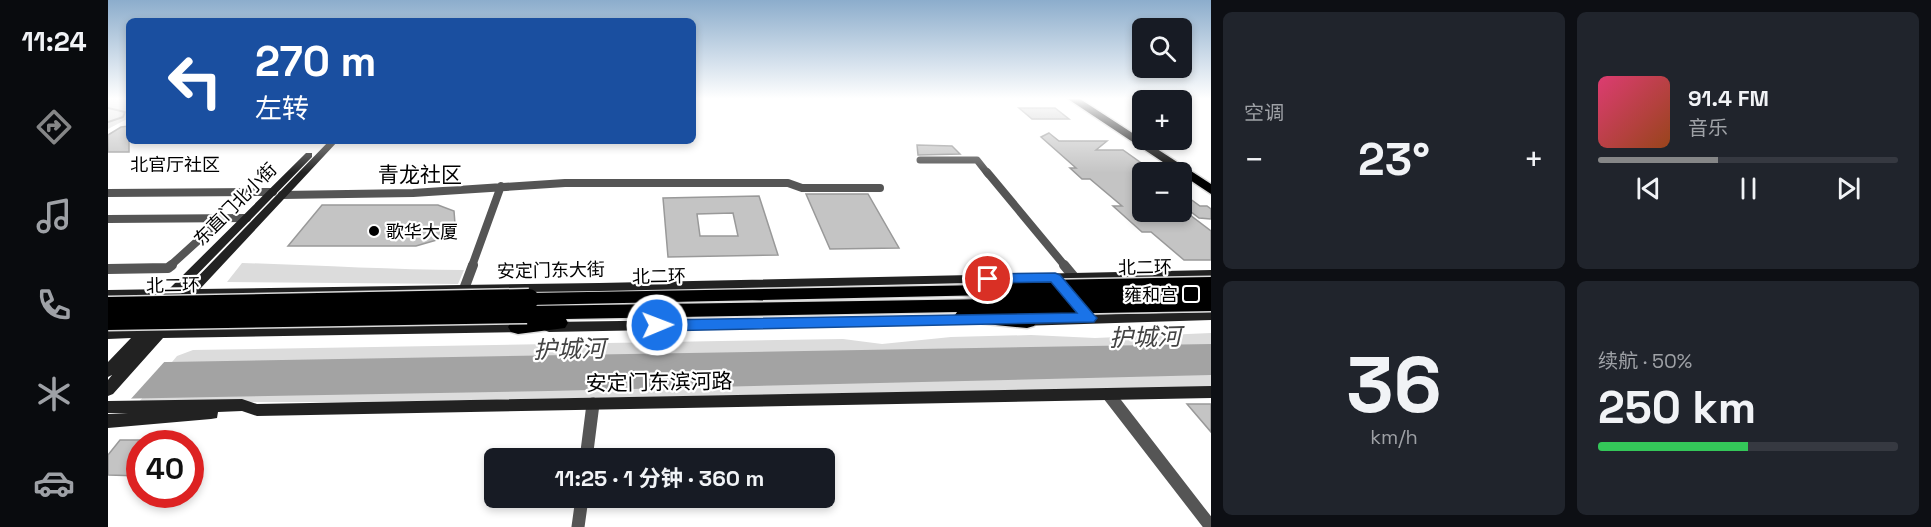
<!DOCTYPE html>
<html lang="zh">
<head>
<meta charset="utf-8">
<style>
  :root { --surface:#171b24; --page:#20242c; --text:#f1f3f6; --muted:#9ea1a6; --line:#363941; --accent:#858687 }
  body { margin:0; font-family:"Space Grotesk","Noto Sans SC",sans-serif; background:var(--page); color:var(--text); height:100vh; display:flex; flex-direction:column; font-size:22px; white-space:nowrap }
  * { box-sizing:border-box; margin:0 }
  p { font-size:20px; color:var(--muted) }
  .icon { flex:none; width:33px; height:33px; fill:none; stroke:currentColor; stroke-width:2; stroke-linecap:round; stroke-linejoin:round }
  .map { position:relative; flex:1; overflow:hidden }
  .drawer { display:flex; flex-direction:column; gap:12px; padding:12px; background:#0d0f14; width:720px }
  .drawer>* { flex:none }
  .guide { position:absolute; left:18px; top:18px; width:570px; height:126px; border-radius:9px; box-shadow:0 3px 9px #0003; background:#1a4fa0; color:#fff; overflow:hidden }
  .fabs { position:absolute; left:1024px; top:18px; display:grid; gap:12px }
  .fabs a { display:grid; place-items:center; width:60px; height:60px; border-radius:9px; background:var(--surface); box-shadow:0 3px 9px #0003; font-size:30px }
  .speed { position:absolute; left:18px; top:430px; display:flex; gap:12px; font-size:30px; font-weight:700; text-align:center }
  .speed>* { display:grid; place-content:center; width:78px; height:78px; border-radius:50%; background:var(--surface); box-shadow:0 3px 9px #0003; line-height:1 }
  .speed .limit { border:9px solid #d22; background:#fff; color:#111 }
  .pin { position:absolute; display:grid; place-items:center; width:51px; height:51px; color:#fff; margin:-26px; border:3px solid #fff; border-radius:50%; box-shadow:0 2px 6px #0007 }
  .me { position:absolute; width:66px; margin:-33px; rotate:89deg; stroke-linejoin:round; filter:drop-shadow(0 0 4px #0008) }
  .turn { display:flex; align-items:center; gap:21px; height:126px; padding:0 30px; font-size:27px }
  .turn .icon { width:78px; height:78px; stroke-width:2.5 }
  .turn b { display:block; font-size:42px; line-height:51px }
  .big { font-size:45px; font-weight:700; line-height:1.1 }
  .drawer .card { flex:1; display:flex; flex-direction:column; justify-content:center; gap:9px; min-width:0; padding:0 21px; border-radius:9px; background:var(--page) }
  .drawer .dial { align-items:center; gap:0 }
  .dial b { font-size:78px; line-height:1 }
  .song { display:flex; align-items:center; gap:18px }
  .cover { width:72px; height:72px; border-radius:9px; background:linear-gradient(135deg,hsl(340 70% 55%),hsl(20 70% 35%)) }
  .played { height:6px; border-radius:3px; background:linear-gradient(90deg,var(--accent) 40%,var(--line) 40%) }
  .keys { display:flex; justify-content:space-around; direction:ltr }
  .heat { display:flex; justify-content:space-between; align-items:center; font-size:33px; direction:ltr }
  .charge { height:9px; border-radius:4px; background:linear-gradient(90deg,#34c759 50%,var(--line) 0) }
  .drawer .tiles { flex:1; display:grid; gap:12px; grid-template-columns:repeat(2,1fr) }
  .trip { position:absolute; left:376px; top:448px; width:351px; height:60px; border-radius:9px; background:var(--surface); box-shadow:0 3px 9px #0003; font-weight:700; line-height:60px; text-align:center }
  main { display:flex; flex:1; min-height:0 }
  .dock { display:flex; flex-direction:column; width:108px; justify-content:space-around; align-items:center; background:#090b0e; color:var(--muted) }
  .dock .icon { width:42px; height:42px }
  .dock .current { color:var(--accent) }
  .dock b { font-size:27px; color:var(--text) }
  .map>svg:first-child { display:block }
</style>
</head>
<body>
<main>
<nav class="dock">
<b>11:24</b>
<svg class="icon current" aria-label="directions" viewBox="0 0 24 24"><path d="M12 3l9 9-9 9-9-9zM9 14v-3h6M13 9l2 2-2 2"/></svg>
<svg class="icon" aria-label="music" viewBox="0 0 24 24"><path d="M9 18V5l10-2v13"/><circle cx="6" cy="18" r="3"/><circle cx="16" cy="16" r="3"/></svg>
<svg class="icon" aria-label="phone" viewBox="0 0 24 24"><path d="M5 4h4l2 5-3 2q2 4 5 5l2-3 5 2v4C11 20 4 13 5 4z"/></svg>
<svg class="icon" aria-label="climate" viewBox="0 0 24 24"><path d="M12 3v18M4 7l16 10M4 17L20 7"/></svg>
<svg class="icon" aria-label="car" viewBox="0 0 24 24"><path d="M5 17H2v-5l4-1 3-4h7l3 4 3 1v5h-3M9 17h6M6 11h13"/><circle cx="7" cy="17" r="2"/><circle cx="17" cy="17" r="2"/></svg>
</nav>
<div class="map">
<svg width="1103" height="527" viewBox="0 0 1103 527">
  <rect width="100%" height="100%" fill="#fff"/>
  <path fill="#dcdcdc" d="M0,99H21V118L0,129Z
    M134,263C208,265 282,270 356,270L350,284L119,282Z
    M1103,333V387L243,402H31L69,356L85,350L735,339L774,344L843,337L923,335L987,338Z"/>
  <path fill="#a3a3a3" d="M1103,344V375L441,391L0,399V363Z"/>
  <path fill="#fff" d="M0,360H58L21,401L0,402Z"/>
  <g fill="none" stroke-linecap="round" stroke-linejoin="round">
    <path stroke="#a3a3a3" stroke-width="2" d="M0,108L17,112L15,117L0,122"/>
  </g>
  <path fill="#c4c4c4" stroke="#999" stroke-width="1.5" fill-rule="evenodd" d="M911,108H947L961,119H924Z
    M21,126V152H0V135L13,127Z
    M941,133L951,141H999L988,150H1015L1046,172H1035V212H1078L1103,231V260H1076L1043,232H1034L1005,206H1014L982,179H974L962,168H968L933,137Z
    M809,145L844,146L852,154L810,155Z
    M1074,193L1092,206H1099L1103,209V219L1091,218L1074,205Z
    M698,194H760L791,248L722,249Z
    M651,196L670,255L560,257L555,198ZM625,213L630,236H592L589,214Z
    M214,205H330L346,211L347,224L332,239L308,246H180Z
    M1079,404H1103V432Z
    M12,440H32V476L0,475V455Z"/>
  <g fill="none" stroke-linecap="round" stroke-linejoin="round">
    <defs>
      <path id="primary" d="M960,99H972L1103,184V194Z"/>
      <path id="highway" d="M877,285L884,287L887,291L884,295L421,305L414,303L411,299L414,295L421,293Z
        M886,299L893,300L896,305L893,310L887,311L926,316L929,321L926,326L919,328L857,322L850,320L847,315L849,312L458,319L460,323L457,328L410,334L403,332L400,327L403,322L418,319L412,318L409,313L412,308L419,306Z"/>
    </defs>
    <use href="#primary" stroke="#dbdbdb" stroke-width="3"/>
    <use href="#highway" stroke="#dbdbdb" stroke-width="3"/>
    <path stroke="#555" stroke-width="7" d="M812,160H869L880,174"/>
    <path stroke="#555" stroke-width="8" d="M879,172L957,266
      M0,193L165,192
      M174,195L305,193L457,183H680L694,188H772
      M0,219L139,218
      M62,266L115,218
      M364,266L393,186"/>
    <path stroke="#555" stroke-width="10" d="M956,265L966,277
      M0,269L60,268L64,265
      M356,289L365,265"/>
    <path stroke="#555" stroke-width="13" d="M1001,395L1103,527
      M478,459L485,404
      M470,527L474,498"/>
    <path fill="#222" fill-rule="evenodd" d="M221,141H230L92,289L491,283L1103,270V278L491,291L84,297L77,301L71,297L61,300L55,297L0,298V290L61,289L198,153H204V157L75,289H78Z
      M1103,312V320L912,326L907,324L905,321L907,318L912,316Z
      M871,316L876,318L878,321L876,324L441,332L436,330L434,327L436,324L441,322Z
      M415,322L420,324L422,327L420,330L415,332L55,338L5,394L0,396V380L4,375L0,377V362L23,338L0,339V329C16,329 33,326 48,328L55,324L61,328Z
      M1103,386V398L149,416L134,411L110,412L109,418L103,419L0,428V414L20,413H0V401L134,399L149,404Z"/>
    <use href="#primary" fill="#000" fill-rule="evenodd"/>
    <use href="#highway" fill="#000" fill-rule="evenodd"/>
    <defs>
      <path id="highway-bridge" d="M877,291L1103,287
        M886,305L1103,301
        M0,307L421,299
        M0,320L419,313"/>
    </defs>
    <use href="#highway-bridge" stroke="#dbdbdb" stroke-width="23" stroke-linecap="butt"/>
    <use href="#highway-bridge" stroke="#000" stroke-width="20"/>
  </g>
  <linearGradient id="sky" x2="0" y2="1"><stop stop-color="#8cadcc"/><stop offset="0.57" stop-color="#fff"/><stop offset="1" stop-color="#fff" stop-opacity="0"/></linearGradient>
  <rect width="1103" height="173" fill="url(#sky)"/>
  <path fill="#1a73e8" stroke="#114b97" stroke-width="1.5" d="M947,273L952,275L986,315L989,318L986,322L549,331L544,329L541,325L544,322L549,320L969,313L943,282L880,283L873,279L880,274Z"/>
  <g fill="#000" stroke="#fff" stroke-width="2">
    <circle cx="266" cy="231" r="6"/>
    <rect x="1075" y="286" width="16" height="16" rx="3"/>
  </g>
  <g text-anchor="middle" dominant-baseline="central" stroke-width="4.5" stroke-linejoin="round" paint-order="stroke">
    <g font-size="18" fill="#000" stroke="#fff">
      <text x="67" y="164">北官厅社区</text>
    </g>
    <g font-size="18" fill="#000" stroke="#fff">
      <text transform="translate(127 204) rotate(-45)">东直门北小街</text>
      <text transform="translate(1037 267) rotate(-1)">北二环</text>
      <text transform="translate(443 270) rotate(-1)">安定门东大街</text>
      <text transform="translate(551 276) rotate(-1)">北二环</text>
      <text transform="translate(65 285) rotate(-1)">北二环</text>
    </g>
    <g font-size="18" fill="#000" stroke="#fff" text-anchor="start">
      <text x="278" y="231">歌华大厦</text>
      <text x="1070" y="294" text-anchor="end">雍和宫</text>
    </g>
    <g font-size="21" fill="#000" stroke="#fff">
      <text x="312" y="174">青龙社区</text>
    </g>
    <g font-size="21" fill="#000" stroke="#fff">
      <text transform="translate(551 382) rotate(-1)">安定门东滨河路</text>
    </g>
    <g font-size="24" font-style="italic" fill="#444" stroke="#fff">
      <text transform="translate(1037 337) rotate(-1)">护城河</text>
      <text transform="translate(461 349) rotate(-1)">护城河</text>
    </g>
  </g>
</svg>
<div class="fabs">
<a><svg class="icon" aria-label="search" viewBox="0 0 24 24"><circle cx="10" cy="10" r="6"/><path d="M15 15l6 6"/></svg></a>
<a>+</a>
<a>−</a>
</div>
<div class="speed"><div class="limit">40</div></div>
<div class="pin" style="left:880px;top:279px;background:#d93025"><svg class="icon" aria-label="arrive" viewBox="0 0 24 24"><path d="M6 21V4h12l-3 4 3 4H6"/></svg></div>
<svg class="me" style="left:549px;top:325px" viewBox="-20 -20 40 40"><circle r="17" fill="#1a73e8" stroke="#fff" stroke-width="3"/><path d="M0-11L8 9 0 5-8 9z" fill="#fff"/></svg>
<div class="trip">11:25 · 1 分钟 · 360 m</div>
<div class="guide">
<div class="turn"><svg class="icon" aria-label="left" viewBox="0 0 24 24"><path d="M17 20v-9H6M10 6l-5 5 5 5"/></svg><div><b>270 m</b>左转</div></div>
</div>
</div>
<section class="drawer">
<div class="tiles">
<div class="card"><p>空调</p>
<div class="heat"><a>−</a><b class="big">23°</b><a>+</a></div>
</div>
<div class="card">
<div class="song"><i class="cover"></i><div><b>91.4 FM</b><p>音乐</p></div></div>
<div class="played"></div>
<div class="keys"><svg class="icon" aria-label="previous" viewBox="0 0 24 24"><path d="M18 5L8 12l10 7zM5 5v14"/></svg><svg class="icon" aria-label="pause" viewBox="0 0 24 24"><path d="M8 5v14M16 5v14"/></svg><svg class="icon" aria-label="next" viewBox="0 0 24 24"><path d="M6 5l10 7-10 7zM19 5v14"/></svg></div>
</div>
<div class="card dial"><b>36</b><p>km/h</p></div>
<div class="card"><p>续航 · 50%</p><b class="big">250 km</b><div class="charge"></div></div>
</div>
</section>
</main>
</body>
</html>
